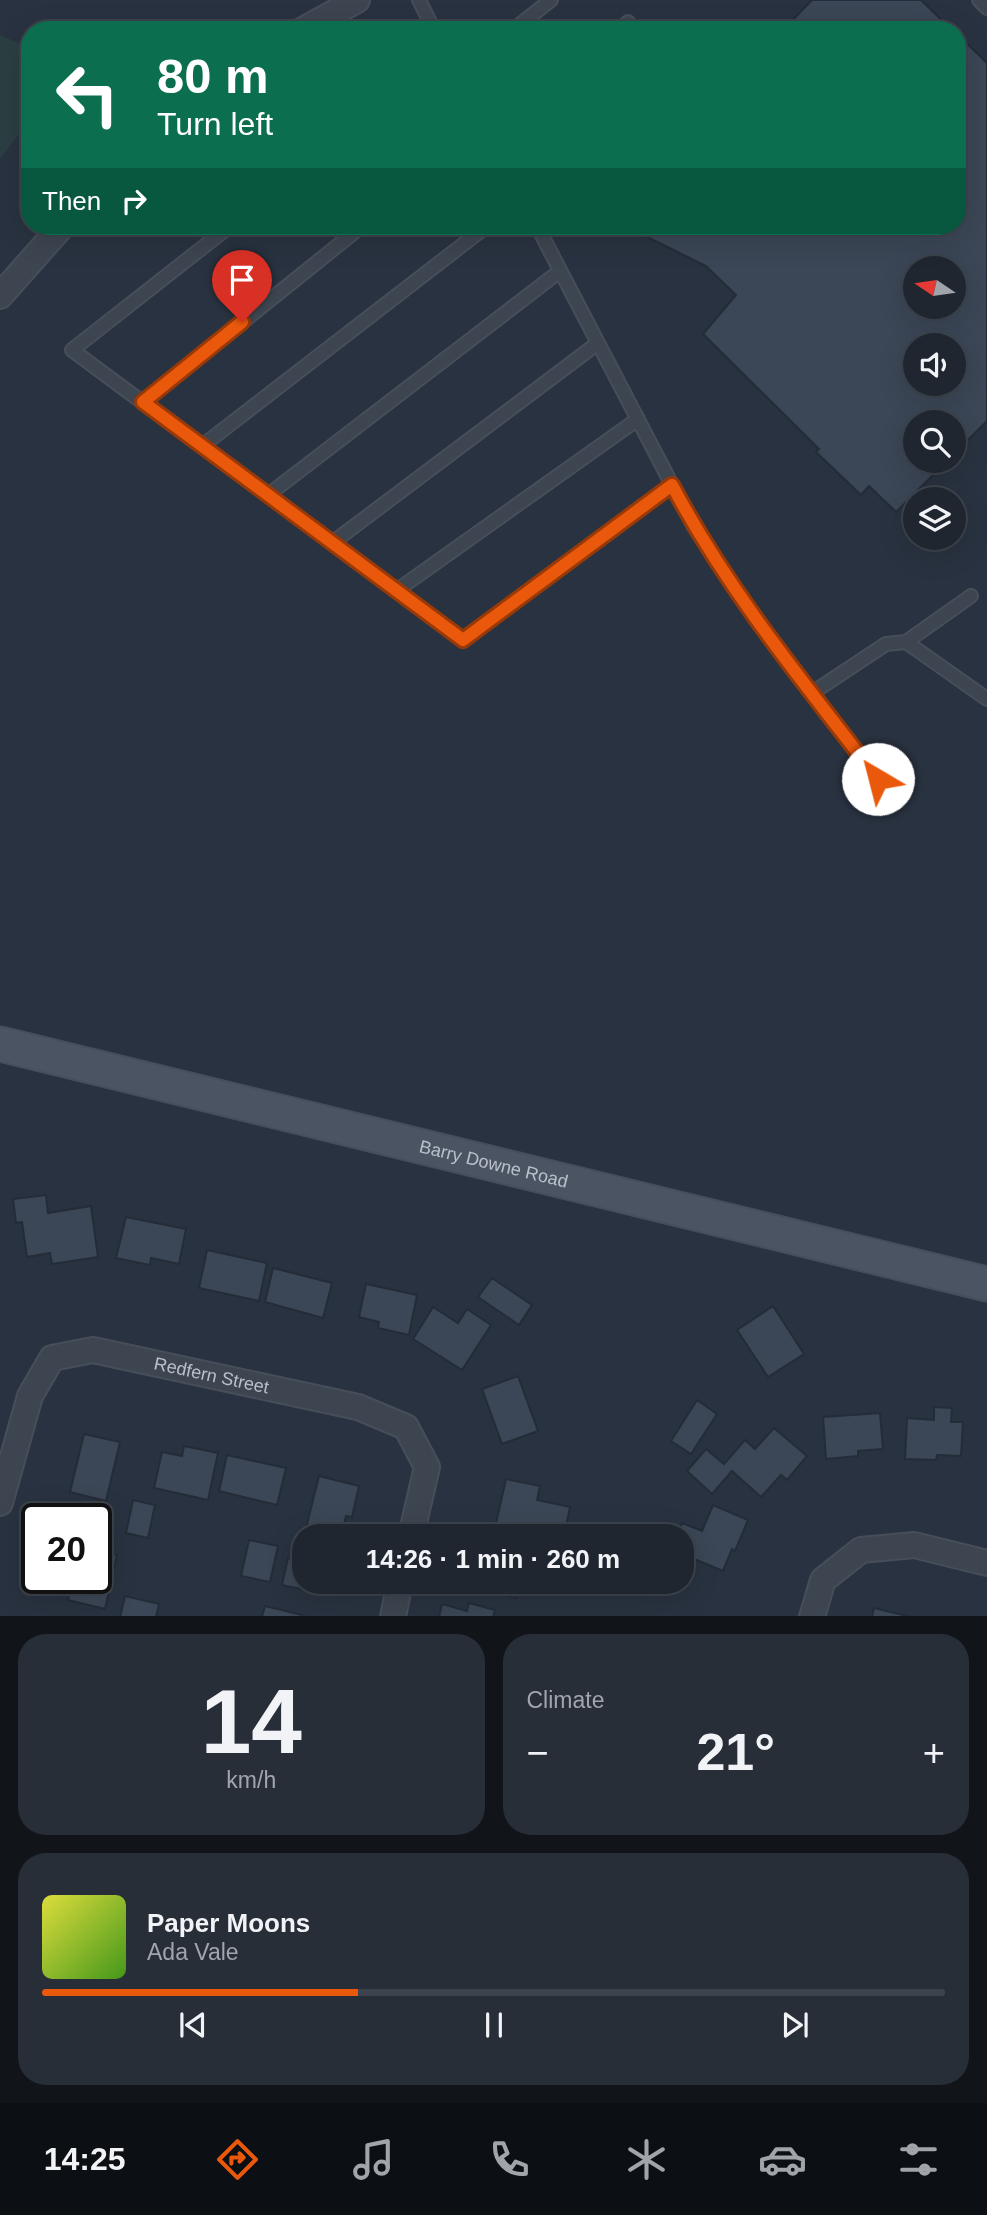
<!DOCTYPE html>
<html lang="en">
<head>
<meta charset="utf-8">
<style>
  :root { --surface:#1f2630; --page:#272e38; --text:#f1f3f6; --muted:#a1a5ab; --line:#3c434c; --accent:#ea580c }
  body { margin:0; font-family:Arial,sans-serif; background:var(--page); color:var(--text); height:100vh; display:flex; flex-direction:column; font-size:26px; white-space:nowrap }
  * { box-sizing:border-box; margin:0 }
  p { font-size:23px; color:var(--muted) }
  .icon { flex:none; width:38px; height:38px; fill:none; stroke:currentColor; stroke-width:2; stroke-linecap:round; stroke-linejoin:round }
  .map { position:relative; height:1616px; overflow:hidden }
  .drawer { display:flex; flex-direction:column; gap:18px; padding:18px; background:#11151a; flex:1 }
  .drawer>* { flex:none }
  .banner { position:absolute; left:21px; top:21px; width:945px; height:214px; border-radius:28px; box-shadow:0 7px 28px #0002,0 0 0 2px var(--line); background:#0b6e4f; color:#fff; overflow:hidden }
  .needle { width:46px; rotate:283deg }
  .tools { position:absolute; left:903px; top:256px; display:grid; gap:14px }
  .tools a { display:grid; place-items:center; width:63px; height:63px; border-radius:50%; background:var(--surface); box-shadow:0 7px 28px #0002,0 0 0 2px var(--line); font-size:35px }
  .speed { position:absolute; left:21px; top:1503px; display:flex; gap:14px; font-size:35px; font-weight:700; text-align:center }
  .speed>* { display:grid; place-content:center; width:91px; height:91px; border-radius:50%; background:var(--surface); box-shadow:0 7px 28px #0002,0 0 0 2px var(--line); line-height:1 }
  .speed .limit { border:4px solid #111; border-radius:10px; background:#fff; color:#111 }
  .pin { position:absolute; display:grid; place-items:center; width:60px; height:60px; color:#fff; margin:-72px -30px; border-radius:50% 50% 50% 0; rotate:-45deg; box-shadow:0 0 7px #0007 }
  .pin .icon { rotate:45deg }
  .me { position:absolute; width:77px; margin:-38px; rotate:323deg; stroke-linejoin:round; filter:drop-shadow(0 0 5px #0008) }
  .turn { display:flex; align-items:center; gap:24px; height:147px; padding:0 21px; font-size:32px }
  .turn .icon { width:91px; height:91px; stroke-width:2.5 }
  .turn b { display:block; font-size:49px; line-height:60px }
  .then { display:flex; align-items:center; height:66px; padding:0 21px; background:#0003; gap:14px; font-size:26px }
  .big { font-size:52px; font-weight:700; line-height:1.1 }
  .drawer .tile { flex:1; display:flex; flex-direction:column; justify-content:center; gap:10px; min-width:0; padding:0 24px; border-radius:28px; background:var(--page) }
  .drawer .dial { align-items:center; gap:0 }
  .dial b { font-size:91px; line-height:1 }
  .song { display:flex; align-items:center; gap:21px }
  .cover { width:84px; height:84px; border-radius:10px; background:linear-gradient(135deg,hsl(60 70% 55%),hsl(100 70% 35%)) }
  .played { height:7px; border-radius:4px; background:linear-gradient(90deg,var(--accent) 35%,var(--line) 35%) }
  .keys { display:flex; justify-content:space-around; direction:ltr }
  .heat { display:flex; justify-content:space-between; align-items:center; font-size:38px; direction:ltr }
  .drawer .tiles { flex:1; display:grid; gap:18px; grid-template-columns:1fr 1fr }
  .tile:last-child { grid-column:span 2 }
  .trip { position:absolute; left:292px; top:1524px; width:402px; height:70px; border-radius:28px; background:var(--surface); box-shadow:0 7px 28px #0002,0 0 0 2px var(--line); font-weight:700; line-height:70px; text-align:center }
  .tabs { display:flex; height:112px; justify-content:space-around; align-items:center; background:#0c0f13; color:var(--muted) }
  .tabs .icon { width:49px; height:49px }
  .tabs .active { color:var(--accent) }
  .tabs b { font-size:32px; color:var(--text) }
  .map>svg:first-child { display:block }
</style>
</head>
<body>
<div class="map">
<svg width="987" height="1617" viewBox="0 0 987 1617">
  <rect width="100%" height="100%" fill="#293240"/>
  <path fill="#2b3e41" d="M0,35L30,48V119L0,159Z"/>
  <path fill="#3b4656" stroke="#242c38" stroke-width="2" fill-rule="evenodd" d="M812,0H921L952,30H783Z
    M957,34L987,63V421L954,454V422H915V460H948L896,512L869,486L861,495L816,452L819,449L703,334L736,295L706,266L625,226H957ZM915,268H954V306H915ZM915,345H954V383H915Z
    M46,1195L48,1213L91,1206L98,1257L52,1264L50,1253L27,1257L22,1222L16,1223L13,1199Z
    M126,1217L186,1229L179,1264L151,1258L150,1265L116,1258Z
    M207,1250L267,1263L259,1301L199,1288Z
    M273,1268L332,1283L323,1318L265,1302Z
    M492,1278L532,1305L519,1325L478,1297Z
    M366,1284L417,1295L409,1335L378,1328L379,1322L359,1317Z
    M773,1306L804,1354L768,1377L737,1330Z
    M433,1307L458,1323L467,1309L491,1325L462,1370L413,1339Z
    M518,1376L538,1431L502,1444L482,1389Z
    M697,1400L717,1414L691,1454L671,1441Z
    M934,1407L952,1408L951,1422H963L961,1456L937,1455L936,1460L905,1459L907,1418L934,1420Z
    M880,1413L883,1449L858,1451V1456L826,1459L823,1417Z
    M774,1428L807,1456L787,1480L781,1475L761,1497L732,1471L712,1494L687,1471L706,1449L724,1464L745,1440L755,1449Z
    M84,1434L120,1442L106,1501L70,1492Z
    M184,1446L218,1453L208,1500L154,1488L162,1452L182,1456Z
    M227,1455L286,1468L277,1505L219,1491Z
    M319,1476L359,1486L352,1517L346,1516L341,1536H304Z
    M506,1479L540,1486L537,1500L570,1507L564,1536H515L494,1532Z
    M133,1500L155,1505L148,1538L126,1533Z
    M713,1505L748,1520L735,1551L732,1549L723,1571L682,1554V1536H676L682,1523L702,1531Z
    M249,1540L278,1546L270,1582L241,1576Z
    M96,1551L117,1555L105,1609L68,1600L72,1581L61,1579L96,1578Z
    M288,1558L304,1562V1582H312L310,1591L282,1585Z
    M474,1582H520L516,1598L473,1587Z
    M125,1596L159,1604L156,1617H120Z
    M469,1603L495,1610L493,1617H439L442,1604L467,1611Z
    M265,1606L302,1615L301,1617H262Z
    M874,1608L911,1617H872Z"/>
  <g fill="none" stroke-linecap="round" stroke-linejoin="round">
    <defs>
      <path id="service" d="M419,0L434,30
        M979,0L987,8
        M513,30L551,0
        M620,30L628,22
        M230,226L72,350L463,640L672,485
        M537,226L694,527L761,626L878,779
        M143,402L362,226
        M202,446L487,226
        M268,495L560,271
        M332,543L598,343
        M396,591L638,419
        M906,642L971,596
        M812,693L886,644L906,642L987,699"/>
      <g id="minor">
        <path d="M303,30L357,0"/>
        <path d="M0,296L62,226"/>
        <path id="s1" d="M0,1503L30,1396L52,1358L93,1350L358,1407L406,1427L427,1467L411,1536"/>
        <path d="M393,1617L400,1582"/>
        <path d="M812,1617L823,1580L861,1550L914,1545L987,1563"/>
      </g>
      <g id="secondary">
        <path id="s2" d="M0,1044L987,1284"/>
      </g>
    </defs>
    <use href="#service" stroke="#474e5a" stroke-width="16"/>
    <use href="#minor" stroke="#474e5a" stroke-width="28"/>
    <use href="#secondary" stroke="#474e5a" stroke-width="37"/>
    <use href="#service" stroke="#3d4550" stroke-width="12"/>
    <use href="#minor" stroke="#3d4550" stroke-width="24"/>
    <use href="#secondary" stroke="#4b5463" stroke-width="33"/>
  </g>
  <g fill="none" stroke-linecap="round" stroke-linejoin="round">
    <defs>
      <path id="route" d="M242,322L143,402L463,640L672,485C728,591 805,684 878,779"/>
    </defs>
    <use href="#route" stroke="#983908" stroke-width="18"/>
    <use href="#route" stroke="#ea580c" stroke-width="12"/>
  </g>
  <g text-anchor="middle" dominant-baseline="central" stroke-width="7" stroke-linejoin="round" paint-order="stroke">
    <g font-size="18" fill="#bac0ca" stroke="#222936">
      <text stroke="none"><textPath href="#s2" startOffset="508">Barry Downe Road</textPath></text>
      <text stroke="none"><textPath href="#s1" startOffset="318">Redfern Street</textPath></text>
    </g>
  </g>
</svg>
<div class="tools">
<a><svg class="needle" viewBox="-14 -14 28 28"><path d="M0-13l5 13h-10z" fill="#e53935"/><path d="M0 13l5-13h-10z" fill="#a1a5ab"/></svg></a>
<a><svg class="icon" aria-label="sound" viewBox="0 0 24 24"><path d="M4 9h4l5-4v14l-5-4H4zM17 9q2 3 0 6"/></svg></a>
<a><svg class="icon" aria-label="search" viewBox="0 0 24 24"><circle cx="10" cy="10" r="6"/><path d="M15 15l6 6"/></svg></a>
<a><svg class="icon" aria-label="layers" viewBox="0 0 24 24"><path d="M12 4l9 5-9 5-9-5zM3 14l9 5 9-5"/></svg></a>
</div>
<div class="speed"><div class="limit">20</div></div>
<div class="pin" style="left:242px;top:322px;background:#d93025"><svg class="icon" aria-label="arrive" viewBox="0 0 24 24"><path d="M6 21V4h12l-3 4 3 4H6"/></svg></div>
<svg class="me" style="left:878px;top:779px" viewBox="-20 -20 40 40"><circle r="19" fill="#fff"/><path d="M0-13L10 11 0 6-10 11z" fill="#ea580c"/></svg>
<div class="trip">14:26 · 1 min · 260 m</div>
<div class="banner">
<div class="turn"><svg class="icon" aria-label="left" viewBox="0 0 24 24"><path d="M17 20v-9H6M10 6l-5 5 5 5"/></svg><div><b>80 m</b>Turn left</div></div>
<div class="then">Then<svg class="icon" aria-label="right" viewBox="0 0 24 24"><path d="M7 20v-9h11M14 6l5 5-5 5"/></svg></div>
</div>
</div>
<section class="drawer">
<div class="tiles">
<div class="tile dial"><b>14</b><p>km/h</p></div>
<div class="tile"><p>Climate</p>
<div class="heat"><a>−</a><b class="big">21°</b><a>+</a></div>
</div>
<div class="tile">
<div class="song"><i class="cover"></i><div><b>Paper Moons</b><p>Ada Vale</p></div></div>
<div class="played"></div>
<div class="keys"><svg class="icon" aria-label="previous" viewBox="0 0 24 24"><path d="M18 5L8 12l10 7zM5 5v14"/></svg><svg class="icon" aria-label="pause" viewBox="0 0 24 24"><path d="M8 5v14M16 5v14"/></svg><svg class="icon" aria-label="next" viewBox="0 0 24 24"><path d="M6 5l10 7-10 7zM19 5v14"/></svg></div>
</div>
</div>
</section>
<nav class="tabs">
<b>14:25</b>
<svg class="icon active" aria-label="directions" viewBox="0 0 24 24"><path d="M12 3l9 9-9 9-9-9zM9 14v-3h6M13 9l2 2-2 2"/></svg>
<svg class="icon" aria-label="music" viewBox="0 0 24 24"><path d="M9 18V5l10-2v13"/><circle cx="6" cy="18" r="3"/><circle cx="16" cy="16" r="3"/></svg>
<svg class="icon" aria-label="phone" viewBox="0 0 24 24"><path d="M5 4h4l2 5-3 2q2 4 5 5l2-3 5 2v4C11 20 4 13 5 4z"/></svg>
<svg class="icon" aria-label="climate" viewBox="0 0 24 24"><path d="M12 3v18M4 7l16 10M4 17L20 7"/></svg>
<svg class="icon" aria-label="car" viewBox="0 0 24 24"><path d="M5 17H2v-5l4-1 3-4h7l3 4 3 1v5h-3M9 17h6M6 11h13"/><circle cx="7" cy="17" r="2"/><circle cx="17" cy="17" r="2"/></svg>
<svg class="icon" aria-label="filters" viewBox="0 0 24 24"><path d="M4 7h16M4 17h16"/><circle cx="9" cy="7" r="2"/><circle cx="15" cy="17" r="2"/></svg>
</nav>
</body>
</html>
